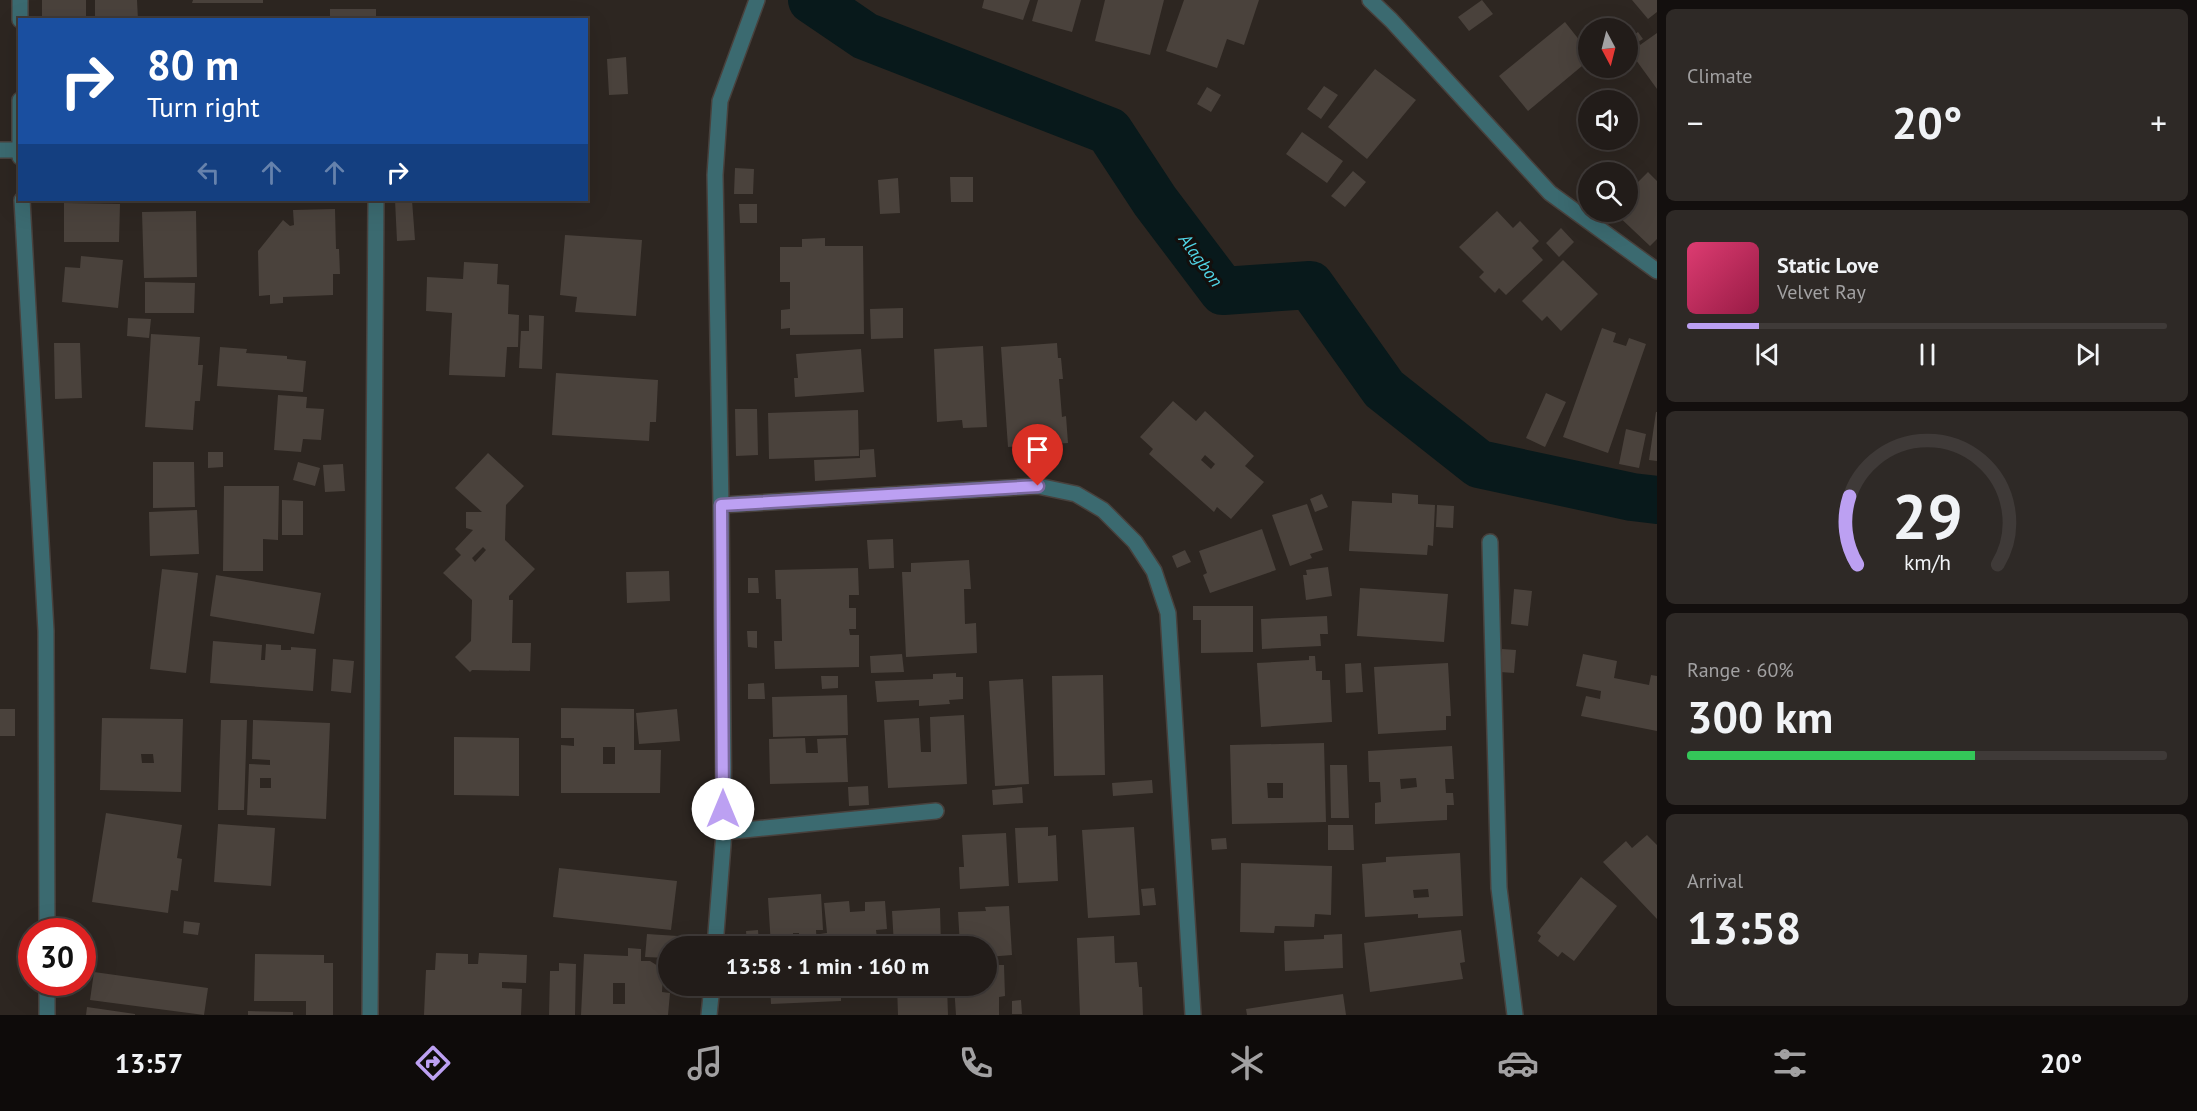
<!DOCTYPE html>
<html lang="en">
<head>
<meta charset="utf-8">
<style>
  :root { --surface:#221c19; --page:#2e2926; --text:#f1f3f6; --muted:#a2a1a2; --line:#3f3a38; --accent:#bca0f2 }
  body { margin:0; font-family:"PT Sans",sans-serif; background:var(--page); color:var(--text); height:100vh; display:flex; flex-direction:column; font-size:22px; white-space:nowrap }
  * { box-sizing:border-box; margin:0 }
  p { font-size:20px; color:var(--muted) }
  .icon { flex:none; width:33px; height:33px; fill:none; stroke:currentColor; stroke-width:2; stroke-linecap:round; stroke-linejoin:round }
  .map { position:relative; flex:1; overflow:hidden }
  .panel { display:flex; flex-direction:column; gap:9px; padding:9px; background:#130f0e; width:540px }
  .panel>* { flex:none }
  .top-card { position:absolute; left:18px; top:18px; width:570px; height:183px; border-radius:0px; box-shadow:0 6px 24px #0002,0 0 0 2px var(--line); background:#1a4fa0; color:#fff; overflow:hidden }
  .needle { width:39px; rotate:173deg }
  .fabs { position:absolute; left:1578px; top:18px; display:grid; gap:12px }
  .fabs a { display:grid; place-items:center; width:60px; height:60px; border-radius:50%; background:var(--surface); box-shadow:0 6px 24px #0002,0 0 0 2px var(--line); font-size:30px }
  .speed { position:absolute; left:18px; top:918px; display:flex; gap:12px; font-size:30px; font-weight:700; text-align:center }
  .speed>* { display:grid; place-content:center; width:78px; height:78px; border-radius:50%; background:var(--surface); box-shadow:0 6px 24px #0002,0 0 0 2px var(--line); line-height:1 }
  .speed .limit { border:9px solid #d22; background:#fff; color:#111 }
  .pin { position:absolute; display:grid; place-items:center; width:51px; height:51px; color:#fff; margin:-62px -26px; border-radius:50% 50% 50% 0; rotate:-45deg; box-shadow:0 0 6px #0007 }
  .pin .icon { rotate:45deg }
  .me { position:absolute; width:66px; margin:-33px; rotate:0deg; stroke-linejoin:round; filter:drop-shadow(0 0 4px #0008) }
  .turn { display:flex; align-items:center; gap:21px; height:126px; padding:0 30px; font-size:27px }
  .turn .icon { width:78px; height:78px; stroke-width:2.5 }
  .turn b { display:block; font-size:42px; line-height:51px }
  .lanes { display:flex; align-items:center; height:57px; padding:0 30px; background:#0003; justify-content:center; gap:30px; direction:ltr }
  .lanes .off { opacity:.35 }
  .big { font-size:45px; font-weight:600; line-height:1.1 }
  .panel .card { flex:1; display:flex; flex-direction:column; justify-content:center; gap:9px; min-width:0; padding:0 21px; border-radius:9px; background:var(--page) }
  .panel .dial { align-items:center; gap:0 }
  .dial svg { height:156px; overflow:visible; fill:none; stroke:var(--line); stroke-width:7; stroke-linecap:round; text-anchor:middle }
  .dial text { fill:var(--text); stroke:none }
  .song { display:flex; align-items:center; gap:18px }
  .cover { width:72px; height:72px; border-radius:9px; background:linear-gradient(135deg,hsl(340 70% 55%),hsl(340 70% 35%)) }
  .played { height:6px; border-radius:3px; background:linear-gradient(90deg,var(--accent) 15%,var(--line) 15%) }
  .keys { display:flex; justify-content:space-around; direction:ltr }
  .heat { display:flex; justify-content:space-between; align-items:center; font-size:33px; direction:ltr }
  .charge { height:9px; border-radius:4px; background:linear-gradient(90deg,#34c759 60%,var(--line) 0) }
  .trip { position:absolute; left:658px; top:936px; width:339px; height:60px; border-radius:30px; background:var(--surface); box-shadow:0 6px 24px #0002,0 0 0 2px var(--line); font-weight:600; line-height:60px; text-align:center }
  .tab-bar { display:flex; height:96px; justify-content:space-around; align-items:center; background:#0e0b0a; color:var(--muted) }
  .tab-bar .icon { width:42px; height:42px }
  .tab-bar .current { color:var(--accent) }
  .tab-bar b { font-size:27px; color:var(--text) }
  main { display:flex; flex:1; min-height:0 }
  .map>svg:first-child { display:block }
</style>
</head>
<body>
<main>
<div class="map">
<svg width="1657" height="1015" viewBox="0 0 1657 1015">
  <rect width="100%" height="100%" fill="#2d2621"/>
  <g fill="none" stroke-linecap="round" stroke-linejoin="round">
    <path stroke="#08191b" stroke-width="48" d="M812,0L865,36L1109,131L1155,201L1223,291L1310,285L1384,389L1479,464L1632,497L1657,500"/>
  </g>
  <path fill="#4a423c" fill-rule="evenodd" d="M42,0H86V20H42Z
    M95,0H137L138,20H95Z
    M193,0H263V3H192Z
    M984,0H1030L1023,20L982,8Z
    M1038,0H1081L1072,32L1032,21Z
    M1105,0H1164L1150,55L1095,41Z
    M1184,0H1259L1244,45L1227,39L1217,68L1166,51Z
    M1482,0L1493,14L1469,31L1458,17Z
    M1632,0H1657V12L1648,19Z
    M330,9H376V20H330Z
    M173,16L209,18V20H172Z
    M1565,22L1588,51V61L1528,111L1499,76Z
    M1638,32L1643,39L1638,42L1640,45L1657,33V89L1636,60L1628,66V39Z
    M626,57L628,94L609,95L607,59Z
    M1375,69L1416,100L1367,159L1328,127Z
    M1324,86L1338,95L1321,119L1307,109Z
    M1207,87L1221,95L1211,112L1197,104Z
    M1302,132L1343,161L1327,183L1286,154Z
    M735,168L754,169L753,194H734Z
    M1353,171L1366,182L1345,207L1331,196Z
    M1648,172L1657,181V239L1650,246L1614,212H1628V185L1632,180L1636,184Z
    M950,177H973V202H951Z
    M898,178L900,213L880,214L878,180Z
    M395,200H412L415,240L397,241Z
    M64,203L120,204L119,242H64Z
    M739,204H757V223H740Z
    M335,209L336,249H339L340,274H333V295L283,297V303L270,304V295L259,296L258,251L283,220L290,226L294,225L293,210Z
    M196,211L197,277L144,278L142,212Z
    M1497,211L1513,228L1520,221L1539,241L1532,248L1543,260L1506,295L1499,288L1495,293L1479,277L1484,272L1459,247Z
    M1561,228L1574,242L1559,257L1546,243Z
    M565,235L642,240L636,316L575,312L577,297L560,295Z
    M825,238V246H863L864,334L790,335V328L781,329V310L790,309V282H780V247H802V239Z
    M81,256L123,260L118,308L62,302L65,267L80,268Z
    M1563,260L1598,294L1561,331L1547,316L1542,321L1522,301Z
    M464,262L498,264L497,284L509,285L508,314L519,315L518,347H507L505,377L449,375L452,313L426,311L427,277L463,279Z
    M145,282L195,283L194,313H145Z
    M903,308V338L871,339L870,309Z
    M529,315L544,316L542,369L519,368L521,331H529Z
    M128,318L151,319L149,338L127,336Z
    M1602,328L1616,333L1613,342L1626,346L1629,338L1646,344L1608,453L1563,437Z
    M151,334L200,337L198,365H203L200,401H195L193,430L145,427Z
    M54,343H80L82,398L55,399Z
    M1057,343L1058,358H1061L1063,379H1059L1062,417L1066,416L1068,443L1008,447L1001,347Z
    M983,346L987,427L963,428L962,420L937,422L934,349Z
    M220,347L247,349L246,353L287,356V359L306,361L303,392L217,386Z
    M861,349L864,392L795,397L794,378H798L796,354Z
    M556,373L658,380L656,422H650L649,441L552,435Z
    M1546,393L1566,402L1545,447L1526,438Z
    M278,395L307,397L306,408L324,409L321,440L303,439L301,452L274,450Z
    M1173,401L1196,421L1205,411L1254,456L1245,466L1264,482L1231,519L1217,507L1214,512L1149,454L1153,449L1140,437ZM1205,455L1215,464L1211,469L1201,460Z
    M735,409H757L758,455L736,456Z
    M858,410L859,456L769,459L768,413Z
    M1656,412H1657V461L1649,460Z
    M1626,429L1646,434L1639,468L1619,464Z
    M874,449L876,477L815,481L814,460L860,458V450Z
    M208,452H223V467L208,468Z
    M488,453L524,486L506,505L505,540L535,569L509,596V600H513L512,643H531L530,671L472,670L470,672L455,657L471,641L472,600L443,573L461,555L455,549L473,530L466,528V512H482L455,488ZM483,547L486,550L475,562L472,558Z
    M153,462H194L195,507L153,508Z
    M298,462L320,468L315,486L293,480Z
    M343,464L345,491L325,492L323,465Z
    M224,486H279L278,540L263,539V571H223Z
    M1392,493L1418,495V504L1435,505L1433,546L1428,545L1427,555L1349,551L1352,501L1392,503Z
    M1322,494L1328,507L1315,512L1310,499Z
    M282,500L303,501V535H282Z
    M1307,504L1323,550L1310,554L1312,558L1290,566L1272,515Z
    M1437,505L1454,506L1453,528L1436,527Z
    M197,510L199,554L150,556L149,512Z
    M1262,529L1276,570L1210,593L1203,575L1207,573L1199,551Z
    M893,539L894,568L869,569L867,540Z
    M1185,550L1191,562L1177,568L1172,556Z
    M969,560L971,589H964L965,624L976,623L977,653L906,657L902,572H911V563Z
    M1328,567L1332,596L1306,600L1303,575H1307L1306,570Z
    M858,568L859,595H849V608H856V629H849L850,635H859V667L775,669L774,641H782L781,599H776L775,570Z
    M162,569L198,573L186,673L150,669Z
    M669,571L670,601L627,603L626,572Z
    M216,575L321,593L314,634L210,616Z
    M748,578H758L759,593H748Z
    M1360,588L1448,594L1444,642L1357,636Z
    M1514,589L1532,591L1528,626L1511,624Z
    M1193,606H1253V652L1201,653V620H1193Z
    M1327,616L1328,634H1320L1321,646L1262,649L1261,619Z
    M747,631H757V648L748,647Z
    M213,641L262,645L261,660H265L266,644L281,645V650H291V647L316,649L313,691L210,683Z
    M1502,649L1516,650L1514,673L1500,672Z
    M902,654L904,672L871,673L870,656Z
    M1583,654L1617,661L1614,678L1649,685L1651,675L1657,676V731L1581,716L1586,696L1600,699L1601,691L1576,686Z
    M1309,656H1315L1316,671H1322V680H1330L1332,722L1261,727L1257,663L1309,660Z
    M333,659L354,661L351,693L331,691Z
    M1361,663L1363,692L1346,693L1345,664Z
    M1448,663L1451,716H1446V730L1378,734L1374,667Z
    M956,673V677H963V699L949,700L950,704L919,706V700L877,702L875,681L933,679V674Z
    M1103,675L1105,775L1054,776L1052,676Z
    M821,676H838V688L822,689Z
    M1023,679L1029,784L995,786L989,681Z
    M764,683L765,699H748V684Z
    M847,695L848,735L773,737L772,697Z
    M561,708L634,709V750H661L660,793H561V745L574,746V738H561ZM603,747H615V764H603Z
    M0,709H15V736H0Z
    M677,709L680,741L639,744L636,713Z
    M964,715L967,784L888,788L884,720L919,718L921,752H931L930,717Z
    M102,718L183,719L181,792L100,790ZM141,754H153L154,763H142Z
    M221,720H247L244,810H218Z
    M253,720L330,723L326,819L247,815L249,764L270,765V760L252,759ZM260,778H271V788H260Z
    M454,737L519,738V796L454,795Z
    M805,738L806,753H818L817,739L846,738L848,782L770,784L769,739Z
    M1324,743L1326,822L1232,824L1230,745ZM1267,783H1283V798H1268Z
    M1452,746L1454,779H1445L1446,793H1453L1454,805H1447V820L1375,824V803L1381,802L1380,782H1369L1368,751ZM1416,778L1417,787L1401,789L1400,779Z
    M1330,765H1347L1349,818H1331Z
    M1152,780L1153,793L1113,796L1112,783Z
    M868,786L869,805L849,806L848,787Z
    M1022,787L1023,803L993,805L992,790Z
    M106,813L182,825L177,858L182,859L178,891L171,890L168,913L92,902Z
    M218,824L275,828L271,886L214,882Z
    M1328,825H1353L1354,850H1328Z
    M1048,827V836L1056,835L1058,881L1018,883L1015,828Z
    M1134,827L1140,915L1088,918L1082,830Z
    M1006,833L1009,886L960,889L959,867H964L962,835Z
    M1647,835L1657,845V919L1603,862L1626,841L1632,848Z
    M1226,838L1227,849L1212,850L1211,839Z
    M1460,853L1463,916L1418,918V914L1365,917L1362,864L1386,862V857ZM1428,889L1429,897L1414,898L1413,890Z
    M1241,863L1332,866L1331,915L1315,914L1314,927L1275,926L1274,933L1240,932Z
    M559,868L677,881L671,930L553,917Z
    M1581,877L1617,906L1574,961L1562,952L1558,957L1538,941L1541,936L1537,933Z
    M1154,888L1156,905L1143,906L1141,889Z
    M821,894L823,930H816L817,946H799V933H793L794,946H771L768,898Z
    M849,901L850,912L865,911V902L885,901L887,929L876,930L877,938L866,939V946H821L820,934L827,933L824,903Z
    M1009,906L1012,955L987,957V946H960L958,912L986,911L985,907Z
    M940,908L941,946H894L892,911Z
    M184,921L200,923L198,935L183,933Z
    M758,930L759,943L747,944L746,931Z
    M1461,930L1465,962L1460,963L1463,979L1370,992L1364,943Z
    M647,934L693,937L692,946H669V958L645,957Z
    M1342,934L1343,968L1285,971L1284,941L1324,939V935Z
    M1114,936L1115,963L1137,962L1139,987H1142L1143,1015H1080L1077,938Z
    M628,948L641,949V961H650L658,966L663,974L662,992L670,993L668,1015H581L584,954L628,956ZM613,983H625V1004H613Z
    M436,953L468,954V964H478L479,953L527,955L526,983L502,982V988L522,989L521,1015H424L426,970H435Z
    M255,954L324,955V963H333V1015H306V1001H254Z
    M559,963L576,964L575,1015H549L550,971H559Z
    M987,965H1004L1005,996L999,997V1015H956L954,986H987Z
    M94,972L208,988L204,1015L90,1000Z
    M770,986H841V1001L771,1004Z
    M897,986H947L948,1015H898Z
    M1343,994L1346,1015H1247L1246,1009Z
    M1021,1000L1022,1014H1012V1001Z
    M87,1007L135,1014V1015H86Z
    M248,1011L293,1012V1015H248Z"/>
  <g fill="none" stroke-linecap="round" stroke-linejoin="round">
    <defs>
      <path id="minor" d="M1370,0L1391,20L1550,193L1657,271
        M20,20V0
        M20,100V157
        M0,150H20
        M22,200L46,631L47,932
        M721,505L1038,486L1076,494L1103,510L1135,542L1154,571L1168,613L1193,1015
        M1490,542L1499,888L1515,1015
        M724,832L936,811
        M715,946L724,832L721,505L715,175L720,101L757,0
        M47,982V1015
        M370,1015L376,200
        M709,1015L712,986"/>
    </defs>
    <use href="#minor" stroke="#48413d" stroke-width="18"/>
    <use href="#minor" stroke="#3b6a70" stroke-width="15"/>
  </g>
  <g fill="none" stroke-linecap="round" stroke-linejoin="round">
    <defs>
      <path id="route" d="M723,809L721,505L1038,486"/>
    </defs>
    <use href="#route" stroke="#7a689d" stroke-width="15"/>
    <use href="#route" stroke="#bca0f2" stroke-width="10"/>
  </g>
  <g text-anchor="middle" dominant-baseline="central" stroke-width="6" stroke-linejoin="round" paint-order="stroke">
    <g font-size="18" font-style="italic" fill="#50d5e6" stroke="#130f0d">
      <text transform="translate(1201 260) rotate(54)">Alagbon</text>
    </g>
  </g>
</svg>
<div class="fabs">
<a><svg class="needle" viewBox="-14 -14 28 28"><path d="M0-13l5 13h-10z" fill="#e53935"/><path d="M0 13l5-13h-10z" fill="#a2a1a2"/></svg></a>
<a><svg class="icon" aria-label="sound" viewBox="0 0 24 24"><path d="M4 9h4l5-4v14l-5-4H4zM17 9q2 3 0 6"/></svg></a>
<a><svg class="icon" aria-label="search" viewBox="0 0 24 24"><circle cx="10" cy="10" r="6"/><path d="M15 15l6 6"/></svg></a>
</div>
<div class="speed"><div class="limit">30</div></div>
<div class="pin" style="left:1038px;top:486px;background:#d93025"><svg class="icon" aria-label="arrive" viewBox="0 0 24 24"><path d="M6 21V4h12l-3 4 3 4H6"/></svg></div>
<svg class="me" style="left:723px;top:809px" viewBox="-20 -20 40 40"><circle r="19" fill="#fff"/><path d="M0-13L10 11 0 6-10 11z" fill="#bca0f2"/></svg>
<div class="trip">13:58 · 1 min · 160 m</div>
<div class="top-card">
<div class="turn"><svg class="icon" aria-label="right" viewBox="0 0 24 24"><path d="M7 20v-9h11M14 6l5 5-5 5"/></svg><div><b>80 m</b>Turn right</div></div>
<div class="lanes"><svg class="icon off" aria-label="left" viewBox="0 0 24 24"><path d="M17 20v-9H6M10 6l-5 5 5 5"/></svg><svg class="icon off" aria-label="ahead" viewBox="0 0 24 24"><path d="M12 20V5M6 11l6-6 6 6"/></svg><svg class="icon off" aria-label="ahead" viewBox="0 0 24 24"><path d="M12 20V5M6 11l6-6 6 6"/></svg><svg class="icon" aria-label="right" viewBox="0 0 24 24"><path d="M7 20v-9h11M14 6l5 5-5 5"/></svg></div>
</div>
</div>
<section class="panel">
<div class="card"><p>Climate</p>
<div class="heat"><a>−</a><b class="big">20°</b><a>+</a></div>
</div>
<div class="card">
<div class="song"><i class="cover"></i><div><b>Static Love</b><p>Velvet Ray</p></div></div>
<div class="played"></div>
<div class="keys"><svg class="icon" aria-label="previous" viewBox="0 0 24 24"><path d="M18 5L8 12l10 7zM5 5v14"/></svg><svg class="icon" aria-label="pause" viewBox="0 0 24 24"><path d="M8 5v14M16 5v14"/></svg><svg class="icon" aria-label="next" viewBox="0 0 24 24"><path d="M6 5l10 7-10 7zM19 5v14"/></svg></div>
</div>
<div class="card dial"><svg viewBox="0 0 100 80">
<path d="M14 69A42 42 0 1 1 86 69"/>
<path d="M14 69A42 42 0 0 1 10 34" stroke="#bca0f2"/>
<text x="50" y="56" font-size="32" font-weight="700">29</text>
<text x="50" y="72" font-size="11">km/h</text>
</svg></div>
<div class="card"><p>Range · 60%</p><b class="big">300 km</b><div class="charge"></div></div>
<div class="card"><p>Arrival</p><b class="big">13:58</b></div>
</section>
</main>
<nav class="tab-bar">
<b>13:57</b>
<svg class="icon current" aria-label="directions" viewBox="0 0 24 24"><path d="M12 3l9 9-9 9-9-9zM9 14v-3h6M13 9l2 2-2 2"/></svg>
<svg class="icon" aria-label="music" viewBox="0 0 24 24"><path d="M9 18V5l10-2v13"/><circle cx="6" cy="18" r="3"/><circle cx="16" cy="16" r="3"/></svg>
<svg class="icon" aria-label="phone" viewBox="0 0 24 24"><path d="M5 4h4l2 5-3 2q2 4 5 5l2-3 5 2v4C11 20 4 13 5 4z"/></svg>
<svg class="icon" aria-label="climate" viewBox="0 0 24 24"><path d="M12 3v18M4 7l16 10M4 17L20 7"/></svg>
<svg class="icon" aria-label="car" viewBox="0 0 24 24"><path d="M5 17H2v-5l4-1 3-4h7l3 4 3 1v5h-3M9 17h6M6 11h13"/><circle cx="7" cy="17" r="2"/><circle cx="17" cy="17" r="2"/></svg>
<svg class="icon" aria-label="filters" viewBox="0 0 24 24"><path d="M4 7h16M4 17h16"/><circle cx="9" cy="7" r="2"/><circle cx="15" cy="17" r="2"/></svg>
<b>20°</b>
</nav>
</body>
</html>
